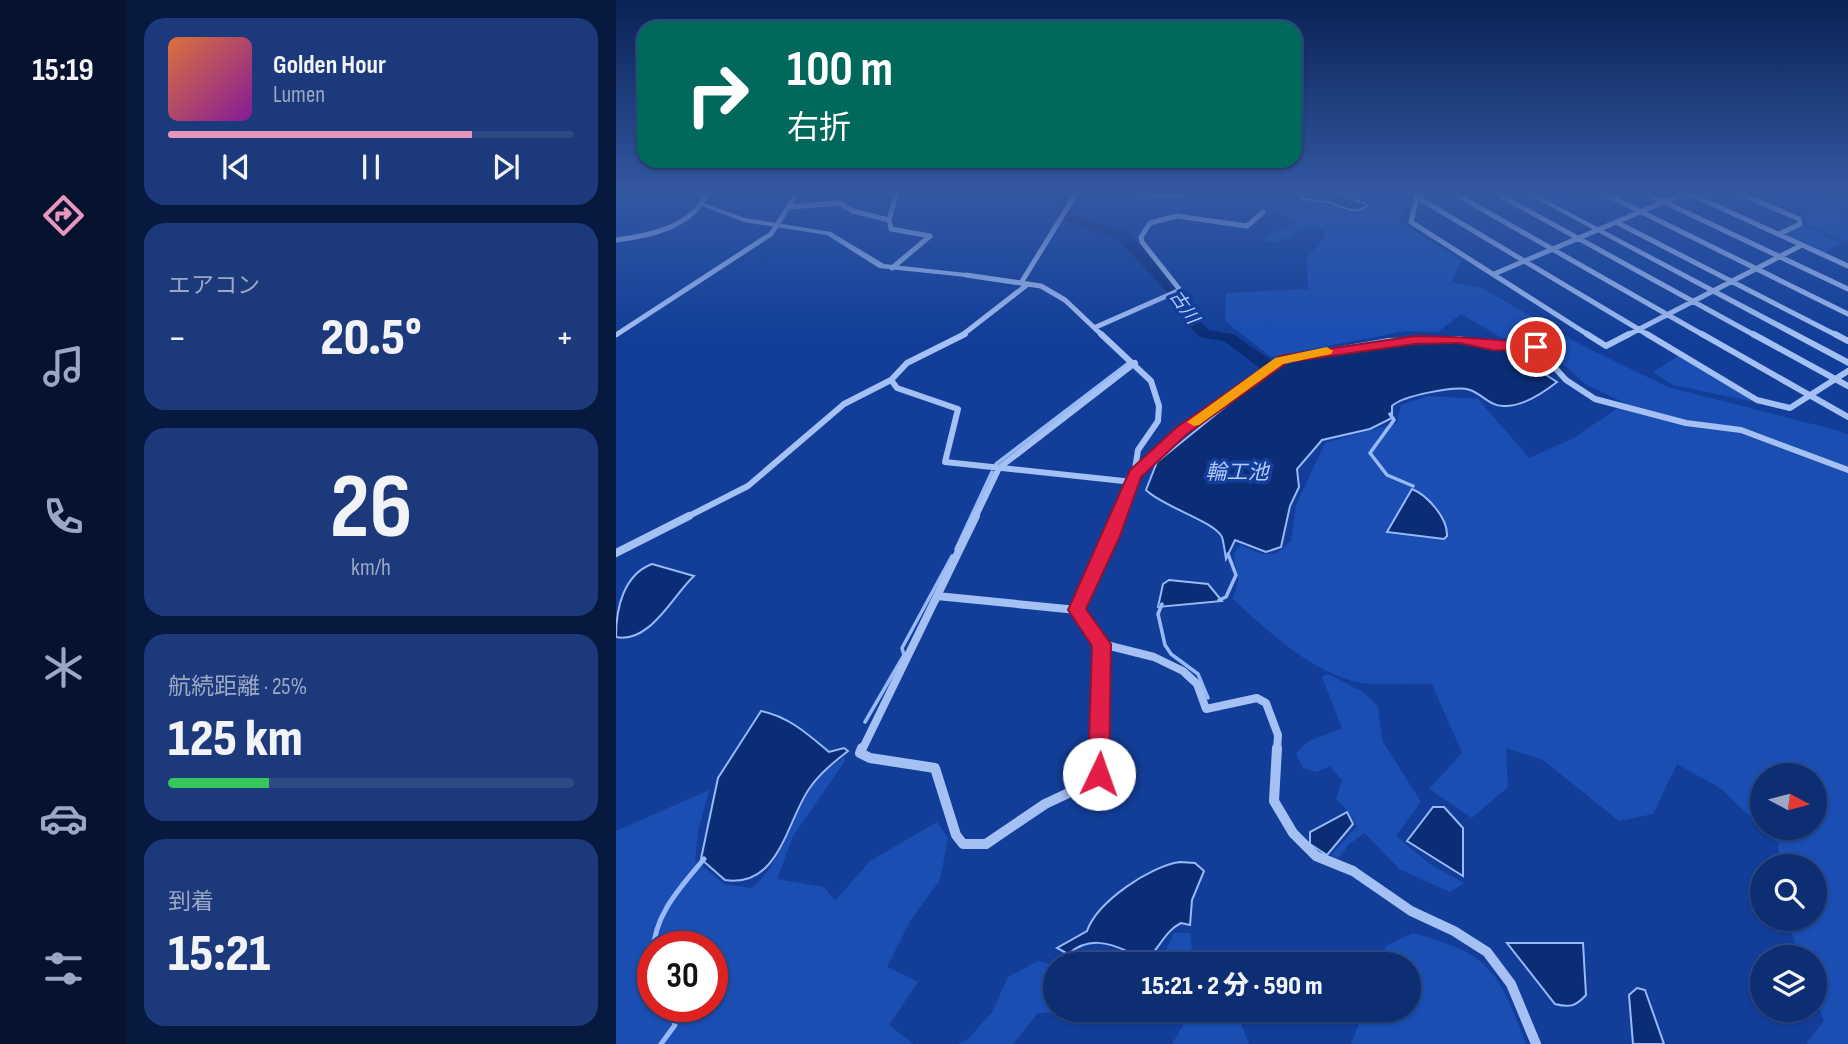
<!DOCTYPE html>
<html lang="ja">
<head>
<meta charset="utf-8">
<style>
  :root { --surface:#0e2e73; --page:#1c3a7b; --text:#f1f3f6; --muted:#9ba8c4; --line:#2e4a85; --accent:#e797bd }
  body { margin:0; font-family:"Sofia Sans Condensed","Noto Sans JP",sans-serif; background:var(--page); color:var(--text); height:100vh; display:flex; flex-direction:column; font-size:26px; white-space:nowrap }
  * { box-sizing:border-box; margin:0 }
  p { font-size:23px; color:var(--muted) }
  .icon { flex:none; width:38px; height:38px; fill:none; stroke:currentColor; stroke-width:2; stroke-linecap:round; stroke-linejoin:round }
  .map { position:relative; flex:1; overflow:hidden }
  .details { display:flex; flex-direction:column; gap:18px; padding:18px; background:#08193f; width:490px }
  .details>* { flex:none }
  .guide { position:absolute; left:21px; top:21px; width:665px; height:147px; border-radius:21px; box-shadow:0 2px 5px #0004,0 0 0 2px var(--line); background:#00695c; color:#fff; overflow:hidden }
  .needle { width:46px; rotate:97deg }
  .fabs { position:absolute; left:1134px; top:763px; display:grid; gap:14px }
  .fabs a { display:grid; place-items:center; width:77px; height:77px; border-radius:50%; background:var(--surface); box-shadow:0 2px 5px #0004,0 0 0 2px var(--line); font-size:35px }
  .speed { position:absolute; left:21px; top:931px; display:flex; gap:14px; font-size:35px; font-weight:700; text-align:center }
  .speed>* { display:grid; place-content:center; width:91px; height:91px; border-radius:50%; background:var(--surface); box-shadow:0 2px 5px #0004,0 0 0 2px var(--line); line-height:1 }
  .speed .limit { border:10px solid #d22; background:#fff; color:#111 }
  .pin { position:absolute; display:grid; place-items:center; width:60px; height:60px; color:#fff; margin:-30px; border:4px solid #fff; border-radius:50%; box-shadow:0 2px 7px #0007 }
  .me { position:absolute; width:77px; margin:-38px; rotate:3deg; stroke-linejoin:round; filter:drop-shadow(0 0 5px #0008) }
  .turn { display:flex; align-items:center; gap:24px; height:147px; padding:0 35px; font-size:32px }
  .turn .icon { width:91px; height:91px; stroke-width:2.5 }
  .turn b { display:block; font-size:49px; line-height:60px }
  .big { font-size:52px; font-weight:800; line-height:1.1 }
  .details .tile { flex:1; display:flex; flex-direction:column; justify-content:center; gap:10px; min-width:0; padding:0 24px; border-radius:21px; background:var(--page) }
  .details .dial { align-items:center; gap:0 }
  .dial b { font-size:91px; line-height:1 }
  .song { display:flex; align-items:center; gap:21px }
  .cover { width:84px; height:84px; border-radius:10px; background:linear-gradient(135deg,hsl(20 70% 55%),hsl(290 70% 35%)) }
  .played { height:7px; border-radius:4px; background:linear-gradient(90deg,var(--accent) 75%,var(--line) 75%) }
  .keys { display:flex; justify-content:space-around; direction:ltr }
  .heat { display:flex; justify-content:space-between; align-items:center; font-size:38px; direction:ltr }
  .charge { height:10px; border-radius:5px; background:linear-gradient(90deg,#34c759 25%,var(--line) 0) }
  .trip { position:absolute; left:427px; top:952px; width:378px; height:70px; border-radius:35px; background:var(--surface); box-shadow:0 2px 5px #0004,0 0 0 2px var(--line); font-weight:800; line-height:70px; text-align:center }
  main { display:flex; flex:1; min-height:0 }
  .dock { display:flex; flex-direction:column; width:126px; justify-content:space-around; align-items:center; background:#06122e; color:var(--muted) }
  .dock .icon { width:49px; height:49px }
  .dock .current { color:var(--accent) }
  .dock b { font-size:32px; color:var(--text) }
  .map>svg:first-child { display:block }
</style>
</head>
<body>
<main>
<nav class="dock">
<b>15:19</b>
<svg class="icon current" aria-label="directions" viewBox="0 0 24 24"><path d="M12 3l9 9-9 9-9-9zM9 14v-3h6M13 9l2 2-2 2"/></svg>
<svg class="icon" aria-label="music" viewBox="0 0 24 24"><path d="M9 18V5l10-2v13"/><circle cx="6" cy="18" r="3"/><circle cx="16" cy="16" r="3"/></svg>
<svg class="icon" aria-label="phone" viewBox="0 0 24 24"><path d="M5 4h4l2 5-3 2q2 4 5 5l2-3 5 2v4C11 20 4 13 5 4z"/></svg>
<svg class="icon" aria-label="climate" viewBox="0 0 24 24"><path d="M12 3v18M4 7l16 10M4 17L20 7"/></svg>
<svg class="icon" aria-label="car" viewBox="0 0 24 24"><path d="M5 17H2v-5l4-1 3-4h7l3 4 3 1v5h-3M9 17h6M6 11h13"/><circle cx="7" cy="17" r="2"/><circle cx="17" cy="17" r="2"/></svg>
<svg class="icon" aria-label="filters" viewBox="0 0 24 24"><path d="M4 7h16M4 17h16"/><circle cx="9" cy="7" r="2"/><circle cx="15" cy="17" r="2"/></svg>
</nav>
<section class="details">
<div class="tile">
<div class="song"><i class="cover"></i><div><b>Golden Hour</b><p>Lumen</p></div></div>
<div class="played"></div>
<div class="keys"><svg class="icon" aria-label="previous" viewBox="0 0 24 24"><path d="M18 5L8 12l10 7zM5 5v14"/></svg><svg class="icon" aria-label="pause" viewBox="0 0 24 24"><path d="M8 5v14M16 5v14"/></svg><svg class="icon" aria-label="next" viewBox="0 0 24 24"><path d="M6 5l10 7-10 7zM19 5v14"/></svg></div>
</div>
<div class="tile"><p>エアコン</p>
<div class="heat"><a>−</a><b class="big">20.5°</b><a>+</a></div>
</div>
<div class="tile dial"><b>26</b><p>km/h</p></div>
<div class="tile"><p>航続距離 · 25%</p><b class="big">125 km</b><div class="charge"></div></div>
<div class="tile"><p>到着</p><b class="big">15:21</b></div>
</section>
<div class="map">
<svg width="1232" height="1044" viewBox="0 0 1232 1044">
  <rect width="100%" height="100%" fill="#123e99"/>
  <path fill="#1a4eb3" fill-rule="evenodd" d="M725,192H794L784,222L845,260L836,282L864,287L969,347L1052,387L1220,430L1232,435V1044H1190L1208,1021L1199,997V957H1183L1172,919H1199V866H1164L1162,843L1104,788L1061,764L1037,814L1003,821L927,760L890,748L892,787L856,818L813,789L846,753L816,684C794,683 769,686 747,683C700,676 650,630 617,599C619,592 623,584 622,576C620,563 613,555 625,545L645,554H660L675,541L680,505L709,443L781,423L785,405L813,396L862,399L913,458L958,438L1009,403L969,384L926,345L888,339L845,314L822,332L790,331L655,357L609,321L610,293L692,289L691,258L707,239L709,231C691,218 679,238 661,242C656,243 649,241 644,240L680,223L655,209C664,206 674,201 683,200C707,198 735,223 755,205L747,199ZM1146,775H1199V828H1146Z
    M916,192H981L945,207Z
    M1148,192H1213L1210,201L1232,221V242L1191,225L1187,218L1195,212Z
    M1186,225L1226,243L1208,253L1169,234Z
    M1062,356L1139,402L1057,385L1037,372Z
    M712,674L747,692L762,706L766,740L805,802L780,836L814,864L848,883L834,892L783,869L749,833L733,844L722,859L715,855L741,826L733,812L720,799L726,780L714,766L700,772L687,768L680,754L691,742L726,728L706,677Z
    M228,757L229,761L177,836L161,879L208,887L219,901L254,861L321,822L332,838L324,880L294,921L271,967L302,982L273,1025L298,1044H0V831L93,790L82,832L79,860L108,884L136,888C167,861 175,820 196,786C204,775 217,765 228,757ZM37,947H96V1006H37Z
    M558,933H574L576,951L573,964H539L545,960Z
    M797,933C875,954 882,970 910,1044H735L748,1010H793V964H763L770,946Z
    M422,961L439,965V1010H531L422,1013L397,1044H342L352,1039L376,1012L392,977Z
    M576,1010H620L633,1044H556Z"/>
  <path fill="#0b2d75" stroke="#97b9f7" stroke-width="2" d="M688,192H719L752,205C740,216 728,207 715,203C706,200 695,200 685,199Z
    M841,341L919,350L931,361L922,363L921,369L941,382C927,393 906,407 887,406C874,406 866,394 854,390C840,385 786,396 776,406V418L754,429L706,440L681,469L683,487L674,506L665,547L650,552L619,540L610,559C609,553 608,544 606,537C598,521 547,507 530,490L541,462L656,369C699,347 791,343 841,341Z
    M796,489C811,495 832,518 831,536L828,539L771,532Z
    M36,564L78,576C57,595 34,644 0,637C0,609 7,575 36,564Z
    M553,580L592,584L606,601L542,607L547,584Z
    M145,711C172,716 193,735 213,752L228,748L232,751C218,762 203,774 193,789C170,823 163,888 109,880L85,859L102,778Z
    M817,807H828L847,828V876L791,841Z
    M731,812L737,824L711,855L694,844V832Z
    M564,862L579,863L588,871L576,900L574,925L565,923C544,933 539,964 517,964L513,952C492,942 472,937 452,954L441,948L471,931C481,902 534,866 564,862Z
    M891,943H967L970,995C960,1006 954,1008 939,1004Z
    M1021,988L1029,990L1048,1044H1017L1013,995Z"/>
  <g fill="none" stroke-linecap="round" stroke-linejoin="round">
    <path stroke="#97b9f7" stroke-width="3.5" d="M774,414L778,420L754,453L771,475L797,486
      M380,464L514,362
      M340,549L376,472
      M603,600L610,597L620,575L612,554
      M546,604L542,614L549,645L555,654L582,674L592,698
      M249,722L288,655L286,648L336,556"/>
    <path stroke="#97b9f7" stroke-width="5" d="M37,953C38,914 65,887 88,859
      M45,1044L59,1025L53,1006"/>
    <path fill="#0b2d75" fill-rule="evenodd" d="M451,192H463L453,214L511,232L576,302L582,319L593,330L617,334L662,365V373H650L608,341L584,337L568,321L564,306L501,238L442,218L440,215Z"/>
    <path stroke="#a5c0f3" stroke-width="5" d="M503,192L564,196L567,192
      M802,192L795,222L974,336
      M836,192L1089,336
      M878,192L1140,336
      M985,192L1232,314
      M1027,192L1232,289
      M1070,192L1232,266
      M1121,192L1183,219L1184,224L1163,234
      M801,197L1034,336
      M174,207L224,203L237,211L273,220
      M1000,222L1222,336
      M0,240C33,236 78,227 91,192
      M276,268L314,236L275,229L273,220L281,192
      M878,274L1071,192
      M350,275L425,286L449,300L487,336
      M405,283L461,192
      M480,327L564,290L526,242L525,237L534,223L561,216L631,226L647,212
      M0,335L155,234L182,192
      M345,336L412,284
      M1010,336L1186,245"/>
    <path stroke="#a5c0f3" stroke-width="6" d="M485,334L535,381L543,406L542,421L522,450L517,482L501,518
      M971,334L990,346L1013,334
      M1031,334L1141,400L1174,408L1232,371
      M1086,334L1232,417
      M1137,334L1232,386
      M1219,334L1232,341
      M275,380L281,388L342,409L329,462L517,482
      M519,474L566,430L668,359L773,341L843,339L876,346L920,347L950,380L979,399L1070,423L1125,430L1232,470
      M69,518L132,486L228,404L275,380L291,363L349,334
      M359,518L383,468L519,363"/>
    <path stroke="#a5c0f3" stroke-width="8" d="M0,553L73,516
      M321,596L461,610
      M461,610L502,516
      M461,610L486,644L538,657L567,671L581,684L590,709L641,698L650,703L662,735L661,750
      M246,750L360,516
      M484,750L486,644"/>
    <path stroke="#a5c0f3" stroke-width="10" d="M246,748L244,753L254,758L319,768L340,835L347,844H370L429,804L478,781L483,774L484,748
      M661,748L658,801L677,833L700,856L737,871L795,911L838,931L871,952L895,984L920,1044"/>
    <path fill="#a5c0f3" fill-rule="evenodd" d="M907,192H915L1232,359V366Z
      M85,202L129,218L215,232L268,264L350,273L354,275L350,277L263,268L211,235L128,222L83,205V203Z"/>
  </g>
  <linearGradient id="sky" x2="0" y2="1"><stop stop-color="#0a2254"/><stop offset="0.57" stop-color="#3358a2"/><stop offset="1" stop-color="#3358a2" stop-opacity="0"/></linearGradient>
  <rect width="1232" height="338" fill="url(#sky)"/>
  <path fill="#e11d48" stroke="#92132f" stroke-width="2" d="M799,336C817,336 919,340 926,347L920,351L876,350L843,343L799,344L672,362L571,434L525,477L504,536L470,609L495,644L493,774L490,781L483,785L475,781L472,774L476,646L452,610L514,470L561,427L664,356Z"/>
  <path fill="#f59e0b" d="M711,347L717,351L715,354L667,364L583,425L578,426L571,422L659,358Z"/>
  <g text-anchor="middle" dominant-baseline="central" stroke-width="7" stroke-linejoin="round" paint-order="stroke">
    <g font-size="18" font-style="italic" fill="#b2cbfa" stroke="#123e99">
      <text transform="translate(568 307) rotate(55)">古川</text>
    </g>
    <g font-size="21" font-style="italic" fill="#b2cbfa" stroke="#123e99">
      <text x="621" y="472">輪工池</text>
    </g>
  </g>
</svg>
<div class="fabs">
<a><svg class="needle" viewBox="-14 -14 28 28"><path d="M0-13l5 13h-10z" fill="#e53935"/><path d="M0 13l5-13h-10z" fill="#9ba8c4"/></svg></a>
<a><svg class="icon" aria-label="search" viewBox="0 0 24 24"><circle cx="10" cy="10" r="6"/><path d="M15 15l6 6"/></svg></a>
<a><svg class="icon" aria-label="layers" viewBox="0 0 24 24"><path d="M12 4l9 5-9 5-9-5zM3 14l9 5 9-5"/></svg></a>
</div>
<div class="speed"><div class="limit">30</div></div>
<div class="pin" style="left:920px;top:347px;background:#d93025"><svg class="icon" aria-label="arrive" viewBox="0 0 24 24"><path d="M6 21V4h12l-3 4 3 4H6"/></svg></div>
<svg class="me" style="left:483px;top:774px" viewBox="-20 -20 40 40"><circle r="19" fill="#fff"/><path d="M0-13L10 11 0 6-10 11z" fill="#e11d48"/></svg>
<div class="trip">15:21 · 2 分 · 590 m</div>
<div class="guide">
<div class="turn"><svg class="icon" aria-label="right" viewBox="0 0 24 24"><path d="M7 20v-9h11M14 6l5 5-5 5"/></svg><div><b>100 m</b>右折</div></div>
</div>
</div>
</main>
</body>
</html>
